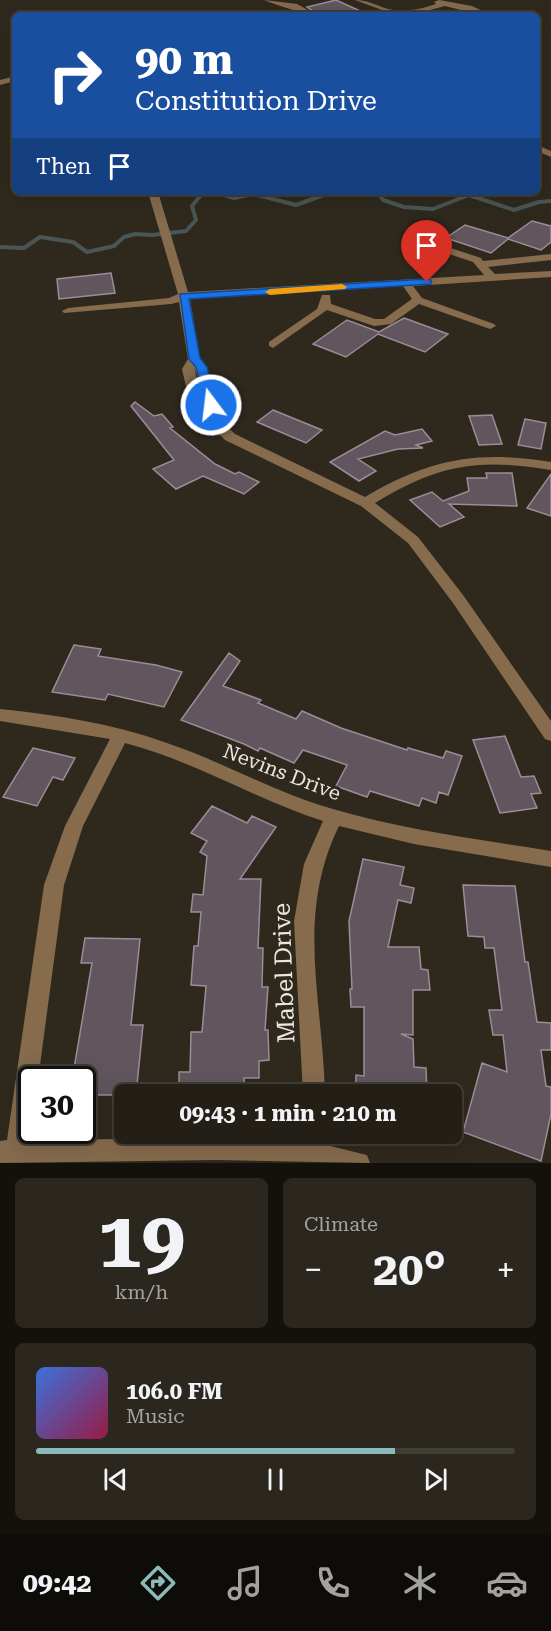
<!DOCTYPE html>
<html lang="en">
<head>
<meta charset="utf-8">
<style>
  :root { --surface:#231f16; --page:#2b271f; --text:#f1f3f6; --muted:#a3a2a1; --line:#403d35; --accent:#8bbbb9 }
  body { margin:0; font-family:"Roboto Serif",serif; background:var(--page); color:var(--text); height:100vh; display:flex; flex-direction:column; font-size:22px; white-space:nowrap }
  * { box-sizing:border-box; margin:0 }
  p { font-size:20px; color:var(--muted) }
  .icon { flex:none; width:33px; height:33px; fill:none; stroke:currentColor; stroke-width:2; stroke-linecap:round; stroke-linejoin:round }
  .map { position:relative; height:1163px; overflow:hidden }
  .side { display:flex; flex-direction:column; gap:15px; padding:15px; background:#13110c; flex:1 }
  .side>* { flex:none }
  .banner { position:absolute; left:12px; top:12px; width:528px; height:183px; border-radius:9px; box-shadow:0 6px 24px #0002,0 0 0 2px var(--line); background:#1a4fa0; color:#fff; overflow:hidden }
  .speed { position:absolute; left:18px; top:1066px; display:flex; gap:12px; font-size:30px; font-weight:700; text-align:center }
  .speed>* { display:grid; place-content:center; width:78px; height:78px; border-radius:50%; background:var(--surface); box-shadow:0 6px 24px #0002,0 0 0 2px var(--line); line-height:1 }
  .speed .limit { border:3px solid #111; border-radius:9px; background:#fff; color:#111 }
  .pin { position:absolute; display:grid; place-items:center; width:51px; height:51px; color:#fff; margin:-62px -26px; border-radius:50% 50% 50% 0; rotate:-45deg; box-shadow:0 0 6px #0007 }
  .pin .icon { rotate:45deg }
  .me { position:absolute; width:66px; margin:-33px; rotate:345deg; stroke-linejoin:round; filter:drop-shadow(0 0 4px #0008) }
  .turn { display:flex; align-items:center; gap:21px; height:126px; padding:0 24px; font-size:27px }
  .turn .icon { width:78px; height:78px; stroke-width:2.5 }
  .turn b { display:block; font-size:42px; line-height:51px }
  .then { display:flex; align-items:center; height:57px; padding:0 24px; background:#0003; gap:12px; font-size:22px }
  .big { font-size:45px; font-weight:700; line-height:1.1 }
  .side .card { flex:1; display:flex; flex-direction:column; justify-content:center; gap:9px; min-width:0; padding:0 21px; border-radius:9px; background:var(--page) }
  .side .dial { align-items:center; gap:0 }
  .dial b { font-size:78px; line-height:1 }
  .song { display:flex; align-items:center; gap:18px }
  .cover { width:72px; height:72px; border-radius:9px; background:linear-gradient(135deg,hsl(220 70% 55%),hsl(340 70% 35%)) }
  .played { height:6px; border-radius:3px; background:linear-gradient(90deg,var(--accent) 75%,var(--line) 75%) }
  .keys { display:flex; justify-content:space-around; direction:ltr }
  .heat { display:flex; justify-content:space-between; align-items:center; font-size:33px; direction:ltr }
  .side .tiles { flex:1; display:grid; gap:15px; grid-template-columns:1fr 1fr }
  .card:last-child { grid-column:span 2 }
  .trip { position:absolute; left:114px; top:1084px; width:348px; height:60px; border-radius:9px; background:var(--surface); box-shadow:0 6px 24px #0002,0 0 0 2px var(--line); font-weight:700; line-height:60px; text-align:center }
  .tabs { display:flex; height:96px; justify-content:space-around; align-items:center; background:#0e0c09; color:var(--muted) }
  .tabs .icon { width:42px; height:42px }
  .tabs .on { color:var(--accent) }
  .tabs b { font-size:27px; color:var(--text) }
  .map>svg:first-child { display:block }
</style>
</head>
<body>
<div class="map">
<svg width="551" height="1163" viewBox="0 0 551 1163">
  <rect width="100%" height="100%" fill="#2f291d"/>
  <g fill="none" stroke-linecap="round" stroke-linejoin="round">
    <path stroke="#4a5655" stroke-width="4" d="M378,192L383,200L404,207L433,209L469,195L514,210L539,202L551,201
      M0,247L24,248L40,237L73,242L87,252L114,246L124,237L135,234L152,235L186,231L196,220L192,206L201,195L217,193L234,198L253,194L296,205L332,192"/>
  </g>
  <path fill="#61555e" stroke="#9b8d98" stroke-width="1.5" d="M336,0L369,15H319L307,7Z
    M532,221L551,226V242L541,250L508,239L491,253L446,238L465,225L508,238Z
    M111,273L115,293L59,299L57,279Z
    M404,318L448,334L425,352L378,334L346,357L313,344L347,320L379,332Z
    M135,402L154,416L162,414L173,427L170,428L215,464L235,474L239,472L259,482L244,494L203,476L176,489L153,469L174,460L131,406Z
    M273,410L322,430L306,443L257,422Z
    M492,415L502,444L479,445L469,416Z
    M525,419L546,423L541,449L518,445Z
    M422,429L432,441L416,445L423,448L398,449L358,459L376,471L359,481L330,462L385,431L395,435Z
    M486,473H512L517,506L449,504L464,517L440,527L410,500L432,492L443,501L469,491L467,478H487Z
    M551,474V516L527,508Z
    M74,645L101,649L98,656L156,665L182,672L164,707L108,694L105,700L52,692Z
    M229,653L240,661L223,686L261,700L258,703L296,719L302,711L341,728L407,750L408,748L443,758L446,751L462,756L448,795L439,792L436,803L422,798L419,806L370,791L367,797L336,786L347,765L303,750L294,763L260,748L258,751L244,744L181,720Z
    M505,736L521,777L534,776L541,793L531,794L537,808L500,813L473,740Z
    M33,748L75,758L63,780L53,777L37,806L3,797Z
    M212,806L247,823L252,816L276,827L240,879H261L258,948H263L262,987H268L265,1030H268L269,1060L259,1061V1078H244L245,1093L179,1095V1072H190L191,1032H202L206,986L191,985L194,946H198L201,912H191L193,894L203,895L207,856L200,852L207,841L191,833Z
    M363,859L404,867L400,885L414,888L411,903L398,900L388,947H419L421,969L428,970L430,990H413V1035L401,1034L413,1039L414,1067L426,1068L427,1095H355L356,1075L364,1076V1007H351L350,989H352L349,921Z
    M463,885L515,886L525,962H528L537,1022L551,1023V1050H541L546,1086L551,1087V1114L541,1161L463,1132L482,1063L507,1072L503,1035H493L489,1010H502L494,948H485L484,937L468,936Z
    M85,938L140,939L131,1025H143L136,1095H82V1080H72L92,963H81Z"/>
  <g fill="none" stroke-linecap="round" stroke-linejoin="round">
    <path fill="#866b4d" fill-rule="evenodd" d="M264,0L297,4L317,15C307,15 273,4 264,0Z
      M355,0C368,0 377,6 388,9C405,13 421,9 436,4L434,2L439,0L472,6L491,15H481L445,6L411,15L393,14Z
      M15,76V81L0,85V80Z
      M537,145L551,151V157L537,151Z
      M148,192H158L188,292L484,275L473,262L407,240L406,238L411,235L481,258L483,261L551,254V260L488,267L495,274L551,271V277L413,286L422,298L494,324L496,326L490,329L419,304L391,324L374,326L327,310L273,348L269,346V342L317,309L322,295H330L331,304L375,319H384L412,299L403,286L190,299L200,359L208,370L215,393L214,414L235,434L365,497C429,459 478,450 551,462V470C478,458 439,464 375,503L418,537L463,595L551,721V741L545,739L453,603L408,543L361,506L225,440L194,408L188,395L182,369L188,359L179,302L171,304L64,313L62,311L68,308L169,298L178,294ZM194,368L201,385L203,401Z
      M0,709C56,715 111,723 164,742C222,761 275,793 333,809C404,830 478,839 551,851V867L414,844L339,826C295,916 323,1000 325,1095H303L294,921L304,864L323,821C255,799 194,761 125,743L83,826L64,885L38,1080H32L30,1140L216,1138L299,1141L300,1134H322V1144L367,1155L370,1163L216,1160L0,1163V1141L7,1140L44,885L65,826L110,739L0,721Z"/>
  </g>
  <path fill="#1a73e8" stroke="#114b97" stroke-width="1.5" d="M427,279L431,280V284L189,299L200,358L207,367L216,405L211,409L205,405L196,367L189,359L180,294Z"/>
  <path fill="#f59e0b" d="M342,284L347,287L345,289L270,295L265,292L270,289Z"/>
  <g text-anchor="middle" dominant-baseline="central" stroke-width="6" stroke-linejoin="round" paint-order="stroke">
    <g font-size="20" fill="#ece8e0" stroke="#2f291d">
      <text transform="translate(282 772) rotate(21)">Nevins Drive</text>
    </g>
    <g font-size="24" fill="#ece8e0" stroke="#2f291d">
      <text transform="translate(284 973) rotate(-92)">Mabel Drive</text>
    </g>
  </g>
</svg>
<div class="speed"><div class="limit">30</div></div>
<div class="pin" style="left:427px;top:282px;background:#d93025"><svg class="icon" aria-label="arrive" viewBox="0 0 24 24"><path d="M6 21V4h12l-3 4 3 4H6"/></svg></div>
<svg class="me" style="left:211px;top:405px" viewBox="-20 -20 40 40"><circle r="17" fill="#1a73e8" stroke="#fff" stroke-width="3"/><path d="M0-11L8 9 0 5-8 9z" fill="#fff"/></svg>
<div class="trip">09:43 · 1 min · 210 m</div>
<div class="banner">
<div class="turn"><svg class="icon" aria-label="right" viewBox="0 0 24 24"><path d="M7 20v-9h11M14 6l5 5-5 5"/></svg><div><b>90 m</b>Constitution Drive</div></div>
<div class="then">Then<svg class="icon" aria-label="arrive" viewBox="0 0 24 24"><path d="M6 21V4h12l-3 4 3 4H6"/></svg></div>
</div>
</div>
<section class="side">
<div class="tiles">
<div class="card dial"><b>19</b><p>km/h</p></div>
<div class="card"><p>Climate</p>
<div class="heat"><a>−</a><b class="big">20°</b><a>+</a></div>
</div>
<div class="card">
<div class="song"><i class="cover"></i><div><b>106.0 FM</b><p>Music</p></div></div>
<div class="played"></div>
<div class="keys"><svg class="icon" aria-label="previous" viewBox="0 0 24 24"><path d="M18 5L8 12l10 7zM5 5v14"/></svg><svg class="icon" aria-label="pause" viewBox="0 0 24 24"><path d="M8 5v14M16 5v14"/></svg><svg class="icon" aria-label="next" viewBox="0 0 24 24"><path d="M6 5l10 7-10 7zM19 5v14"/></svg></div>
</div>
</div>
</section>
<nav class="tabs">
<b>09:42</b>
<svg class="icon on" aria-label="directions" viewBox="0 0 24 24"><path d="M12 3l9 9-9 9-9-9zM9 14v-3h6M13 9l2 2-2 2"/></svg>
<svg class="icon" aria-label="music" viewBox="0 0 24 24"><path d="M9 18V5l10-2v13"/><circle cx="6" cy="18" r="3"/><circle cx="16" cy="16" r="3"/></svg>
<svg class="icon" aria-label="phone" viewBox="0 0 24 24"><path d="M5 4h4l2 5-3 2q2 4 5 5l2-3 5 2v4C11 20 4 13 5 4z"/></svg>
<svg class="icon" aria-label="climate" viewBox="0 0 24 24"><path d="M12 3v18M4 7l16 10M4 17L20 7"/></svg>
<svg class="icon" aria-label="car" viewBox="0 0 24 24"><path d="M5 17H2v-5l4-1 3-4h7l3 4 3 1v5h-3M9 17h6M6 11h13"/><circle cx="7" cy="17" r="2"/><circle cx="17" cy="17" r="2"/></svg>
</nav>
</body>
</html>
